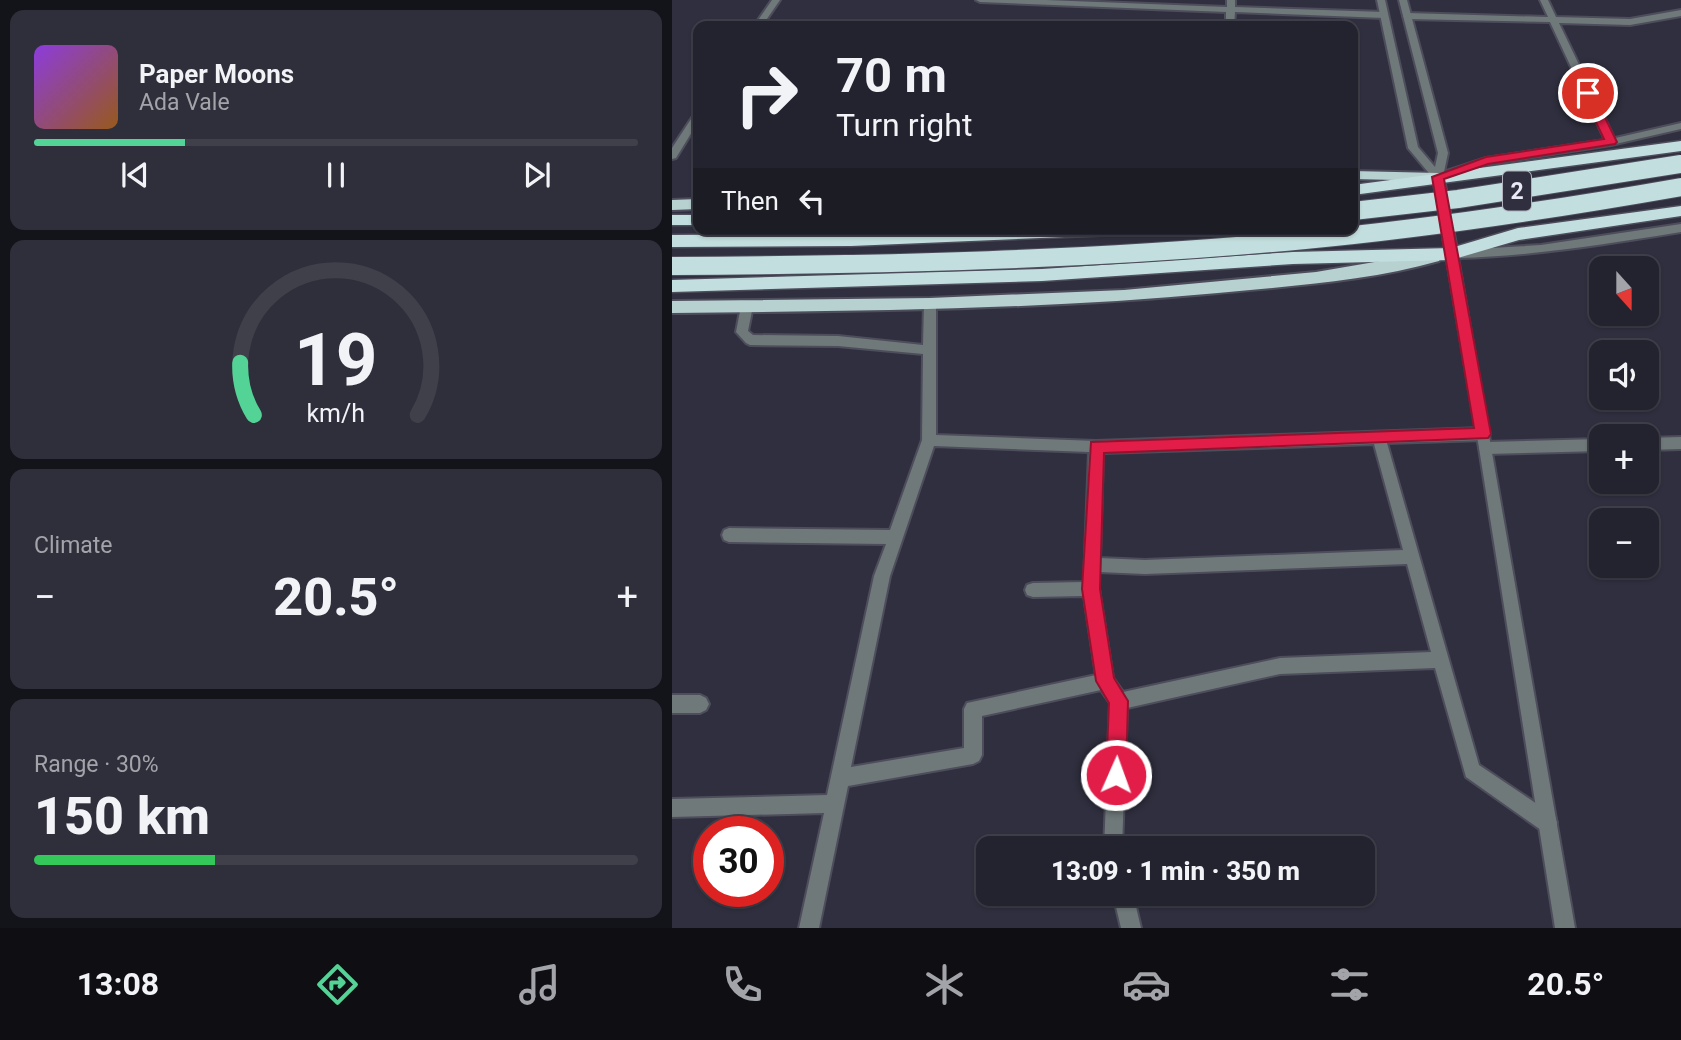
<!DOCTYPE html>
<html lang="en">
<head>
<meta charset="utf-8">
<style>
  :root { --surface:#23232f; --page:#2f2f3b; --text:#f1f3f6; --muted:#a3a4aa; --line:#40404b; --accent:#53d396 }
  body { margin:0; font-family:Roboto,sans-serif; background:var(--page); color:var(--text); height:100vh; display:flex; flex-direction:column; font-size:26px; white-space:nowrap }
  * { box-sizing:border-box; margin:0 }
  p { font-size:23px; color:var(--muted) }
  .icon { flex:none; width:38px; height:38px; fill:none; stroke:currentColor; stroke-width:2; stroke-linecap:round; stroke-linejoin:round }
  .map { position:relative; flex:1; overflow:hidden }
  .sheet { display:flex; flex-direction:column; gap:10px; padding:10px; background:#13131a; width:672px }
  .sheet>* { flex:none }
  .top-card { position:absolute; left:21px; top:21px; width:665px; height:214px; border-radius:14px; box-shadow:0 2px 5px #0004,0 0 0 2px var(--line); background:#23232f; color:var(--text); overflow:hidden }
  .needle { width:46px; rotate:159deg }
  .fabs { position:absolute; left:917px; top:256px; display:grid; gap:14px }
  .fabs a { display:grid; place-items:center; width:70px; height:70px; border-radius:14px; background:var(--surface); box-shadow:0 2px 5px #0004,0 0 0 2px var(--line); font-size:35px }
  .speed { position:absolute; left:21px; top:816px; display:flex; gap:14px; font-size:35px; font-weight:700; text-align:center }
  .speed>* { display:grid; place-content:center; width:91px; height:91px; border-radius:50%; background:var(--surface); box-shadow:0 2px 5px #0004,0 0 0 2px var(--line); line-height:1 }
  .speed .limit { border:10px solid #d22; background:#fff; color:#111 }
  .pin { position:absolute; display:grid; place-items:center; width:60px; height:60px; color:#fff; margin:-30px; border:4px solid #fff; border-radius:50%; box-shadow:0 2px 7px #0007 }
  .me { position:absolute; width:77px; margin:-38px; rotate:2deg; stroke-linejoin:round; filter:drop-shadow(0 0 5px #0008) }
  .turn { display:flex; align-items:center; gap:24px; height:147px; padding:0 28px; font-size:32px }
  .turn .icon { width:91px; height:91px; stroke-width:2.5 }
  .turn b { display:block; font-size:49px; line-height:60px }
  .then { display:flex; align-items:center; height:66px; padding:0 28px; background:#0003; gap:14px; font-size:26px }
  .big { font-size:52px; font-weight:800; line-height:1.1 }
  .sheet .tile { flex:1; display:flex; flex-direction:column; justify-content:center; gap:10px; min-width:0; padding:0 24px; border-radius:14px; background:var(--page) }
  .sheet .dial { align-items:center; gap:0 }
  .dial svg { height:182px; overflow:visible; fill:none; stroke:var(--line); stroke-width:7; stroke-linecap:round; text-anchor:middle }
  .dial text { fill:var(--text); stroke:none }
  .song { display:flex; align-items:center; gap:21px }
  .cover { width:84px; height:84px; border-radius:10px; background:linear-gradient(135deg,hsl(270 70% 55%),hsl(30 70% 35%)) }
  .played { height:7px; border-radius:4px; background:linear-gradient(90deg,var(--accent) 25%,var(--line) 25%) }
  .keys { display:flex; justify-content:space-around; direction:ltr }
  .heat { display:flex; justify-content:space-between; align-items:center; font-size:38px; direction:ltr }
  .charge { height:10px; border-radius:5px; background:linear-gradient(90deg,#34c759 30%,var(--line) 0) }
  .trip { position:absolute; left:304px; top:836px; width:399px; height:70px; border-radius:14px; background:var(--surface); box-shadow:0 2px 5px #0004,0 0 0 2px var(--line); font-weight:800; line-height:70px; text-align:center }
  .menu { display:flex; height:112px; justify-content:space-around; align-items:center; background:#0e0e13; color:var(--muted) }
  .menu .icon { width:49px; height:49px }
  .menu .selected { color:var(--accent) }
  .menu b { font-size:32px; color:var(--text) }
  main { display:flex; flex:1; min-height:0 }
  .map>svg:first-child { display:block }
</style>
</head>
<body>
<main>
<section class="sheet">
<div class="tile">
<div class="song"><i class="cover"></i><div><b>Paper Moons</b><p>Ada Vale</p></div></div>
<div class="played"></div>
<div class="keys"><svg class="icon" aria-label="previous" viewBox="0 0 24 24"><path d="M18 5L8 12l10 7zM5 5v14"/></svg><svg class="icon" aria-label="pause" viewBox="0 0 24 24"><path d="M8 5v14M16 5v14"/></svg><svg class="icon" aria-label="next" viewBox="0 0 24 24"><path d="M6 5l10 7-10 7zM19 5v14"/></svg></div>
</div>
<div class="tile dial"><svg viewBox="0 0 100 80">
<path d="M14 69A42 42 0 1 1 86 69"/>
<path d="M14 69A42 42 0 0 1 8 46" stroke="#53d396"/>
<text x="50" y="56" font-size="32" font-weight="700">19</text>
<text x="50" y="72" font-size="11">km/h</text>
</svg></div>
<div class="tile"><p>Climate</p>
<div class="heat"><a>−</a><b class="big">20.5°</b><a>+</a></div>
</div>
<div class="tile"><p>Range · 30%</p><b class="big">150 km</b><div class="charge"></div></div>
</section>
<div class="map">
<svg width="1009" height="928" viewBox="0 0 1009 928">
  <rect width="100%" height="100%" fill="#2f2f3f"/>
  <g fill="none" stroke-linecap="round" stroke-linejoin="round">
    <defs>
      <path id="minor" d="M100,0H108L90,26H82Z
        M304,0H374L555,7V0H563V7L712,12L716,15L712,18L563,12L562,26H554V12L308,2Z
        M868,0H876L884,17L958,19L1009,10V16L958,25L887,23L944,142L943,144L934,142L878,22L735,19L731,16L735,13L876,17Z
        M26,112V122L4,158L0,159V148L23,113Z
        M258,300L264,304V435L424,441L811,428L816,430L818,434L816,438L811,440L715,443L807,765L883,816L885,823L883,830L876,832L869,830L794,777L763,668L608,674L455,708L450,849H432L438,703L429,690L310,716V755L307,761L301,764L176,786L147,928H127L152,813L0,817V799L155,795L202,576L214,544L57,542L52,540L50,535L52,530L57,528L218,530L250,440L251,354L166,346L78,345L74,343L64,332L69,306L75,302L81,306L76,331L81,335L166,336L251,345L252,304ZM702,444L731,550L473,560L428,558L431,453ZM262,446L417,452L412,582L361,583L355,585L353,590L355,595L361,597L412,596L424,675L295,703L292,709V748L179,767L218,576ZM735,564L759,652L608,658L451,692L441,678L427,589V572L473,574Z
        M1009,437V449L975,450V438Z
        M929,439V451L814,454L809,452L807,448L809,444L814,442Z
        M0,695H28L34,698L37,704L34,710L28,713H0Z
        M441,894H461L469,928H449Z"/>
      <path id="tertiary" d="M705,0H713L746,147L763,167L766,153L727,0H735L776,153L772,172L814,158L939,139L1009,123V129L939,145L816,164L772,179L785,250L869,245L1009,224V232C935,244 861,256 786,258L903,928H883L807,448L761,178L736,148Z"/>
      <path id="trunk" d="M681,171L766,173L773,177L766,181L681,179Z
        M26,199V209L0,210V200Z
        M761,252L767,253L769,257L767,261C697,281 618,286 546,293C365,310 182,311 0,313V301L258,298L452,290L644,272Z"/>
      <path id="motorway" d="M1009,141V151L681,195V185Z
        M1009,206V216L847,240L779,260L621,264L370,281L0,292V280L370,269L621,252L779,248L846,228Z
        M0,215H26V225H0Z
        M301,229H449L441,235L179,246L0,247V235L179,234Z"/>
    </defs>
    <use href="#minor" stroke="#4d4d5c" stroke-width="4"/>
    <use href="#tertiary" stroke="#4d4d5c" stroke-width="4"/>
    <use href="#trunk" stroke="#4d4d5c" stroke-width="4"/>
    <use href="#motorway" stroke="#4d4d5c" stroke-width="3"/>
    <use href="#minor" fill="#6f7979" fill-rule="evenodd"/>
    <use href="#tertiary" fill="#6f7979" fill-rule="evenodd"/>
    <use href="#trunk" fill="#b7d0d0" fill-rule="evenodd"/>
    <use href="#motorway" fill="#c3dede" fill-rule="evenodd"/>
    <defs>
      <path id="motorway-bridge" d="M681,211L786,199L1009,164
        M0,266C211,265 422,260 633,240C759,228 884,209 1009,187"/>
    </defs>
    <use href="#motorway-bridge" stroke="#4d4d5c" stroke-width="20" stroke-linecap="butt"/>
    <use href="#motorway-bridge" stroke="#c3dede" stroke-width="18"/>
  </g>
  <path fill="#e11d48" stroke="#92132f" stroke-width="2" d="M912,90L921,93L945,142L943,144L816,164L772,179L819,434L816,438L432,453L428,589L442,678L456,701L454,775L451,782L444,785L437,782L434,775L437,703L424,681L410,589L419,442L802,428L760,177L814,157L932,139L910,93Z"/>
  <g text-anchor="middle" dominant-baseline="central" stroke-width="7" stroke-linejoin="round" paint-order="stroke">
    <rect fill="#2f2f3f" stroke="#b1b2be" stroke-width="2" x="831" y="171.5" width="28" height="39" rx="5"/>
    <g font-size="23" font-weight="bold" fill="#e9eaf5">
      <text x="845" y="191">2</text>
    </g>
  </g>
</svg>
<div class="fabs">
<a><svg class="needle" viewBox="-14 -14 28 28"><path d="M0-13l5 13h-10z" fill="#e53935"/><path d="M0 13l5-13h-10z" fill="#a3a4aa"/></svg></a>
<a><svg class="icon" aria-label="sound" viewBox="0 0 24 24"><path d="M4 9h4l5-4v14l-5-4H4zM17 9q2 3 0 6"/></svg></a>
<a>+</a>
<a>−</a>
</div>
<div class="speed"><div class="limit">30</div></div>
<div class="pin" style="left:916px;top:93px;background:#d93025"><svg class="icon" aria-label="arrive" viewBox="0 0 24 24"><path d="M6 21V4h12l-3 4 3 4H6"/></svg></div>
<svg class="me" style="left:444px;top:775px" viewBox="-20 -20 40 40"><circle r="17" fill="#e11d48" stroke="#fff" stroke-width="3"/><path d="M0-11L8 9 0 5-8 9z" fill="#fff"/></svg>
<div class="trip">13:09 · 1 min · 350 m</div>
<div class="top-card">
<div class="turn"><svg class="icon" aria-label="right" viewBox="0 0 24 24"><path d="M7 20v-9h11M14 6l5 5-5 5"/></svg><div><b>70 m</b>Turn right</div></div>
<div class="then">Then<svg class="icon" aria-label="left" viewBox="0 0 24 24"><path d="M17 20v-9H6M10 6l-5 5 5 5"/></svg></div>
</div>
</div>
</main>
<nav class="menu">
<b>13:08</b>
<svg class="icon selected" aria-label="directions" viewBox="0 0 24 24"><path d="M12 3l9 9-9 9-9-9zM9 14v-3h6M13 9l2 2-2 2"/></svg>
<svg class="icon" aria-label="music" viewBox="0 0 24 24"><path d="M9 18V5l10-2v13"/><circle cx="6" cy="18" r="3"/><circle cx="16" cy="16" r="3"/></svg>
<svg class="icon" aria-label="phone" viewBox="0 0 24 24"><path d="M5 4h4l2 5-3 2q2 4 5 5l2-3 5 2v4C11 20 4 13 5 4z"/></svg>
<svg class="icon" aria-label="climate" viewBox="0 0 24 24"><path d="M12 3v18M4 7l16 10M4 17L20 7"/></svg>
<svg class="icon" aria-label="car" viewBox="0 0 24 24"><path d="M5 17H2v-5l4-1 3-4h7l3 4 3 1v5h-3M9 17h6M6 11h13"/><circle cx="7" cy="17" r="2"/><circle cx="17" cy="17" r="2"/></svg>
<svg class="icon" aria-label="filters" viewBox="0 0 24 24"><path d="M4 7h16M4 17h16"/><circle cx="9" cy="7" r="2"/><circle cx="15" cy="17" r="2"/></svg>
<b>20.5°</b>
</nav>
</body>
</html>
